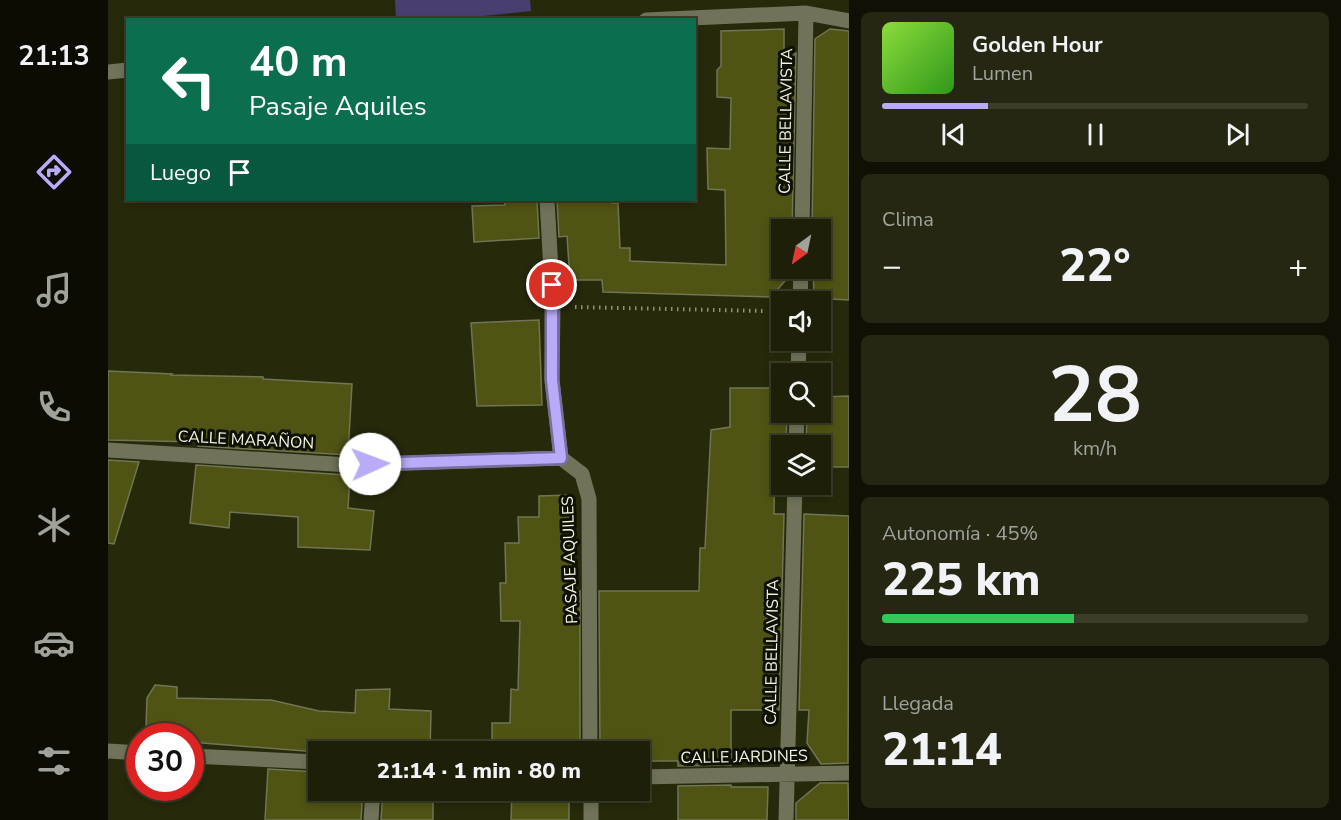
<!DOCTYPE html>
<html lang="es">
<head>
<meta charset="utf-8">
<style>
  :root { --surface:#1d1f08; --page:#252712; --text:#f1f3f6; --muted:#a0a29c; --line:#3b3d29; --accent:#b9abf7 }
  body { margin:0; font-family:"Nunito Sans",sans-serif; background:var(--page); color:var(--text); height:100vh; display:flex; flex-direction:column; font-size:22px; white-space:nowrap }
  * { box-sizing:border-box; margin:0 }
  p { font-size:20px; color:var(--muted) }
  .icon { flex:none; width:33px; height:33px; fill:none; stroke:currentColor; stroke-width:2; stroke-linecap:round; stroke-linejoin:round }
  .map { position:relative; flex:1; overflow:hidden }
  .sheet { display:flex; flex-direction:column; gap:12px; padding:12px; background:#101104; width:492px }
  .sheet>* { flex:none }
  .banner { position:absolute; left:18px; top:18px; width:570px; height:183px; border-radius:0px; box-shadow:0 3px 9px #0003,0 0 0 2px var(--line); background:#0b6e4f; color:#fff; overflow:hidden }
  .needle { width:39px; rotate:213deg }
  .fabs { position:absolute; left:663px; top:219px; display:grid; gap:12px }
  .fabs a { display:grid; place-items:center; width:60px; height:60px; border-radius:0px; background:var(--surface); box-shadow:0 3px 9px #0003,0 0 0 2px var(--line); font-size:30px }
  .speed { position:absolute; left:18px; top:723px; display:flex; gap:12px; font-size:30px; font-weight:700; text-align:center }
  .speed>* { display:grid; place-content:center; width:78px; height:78px; border-radius:50%; background:var(--surface); box-shadow:0 3px 9px #0003,0 0 0 2px var(--line); line-height:1 }
  .speed .limit { border:9px solid #d22; background:#fff; color:#111 }
  .pin { position:absolute; display:grid; place-items:center; width:51px; height:51px; color:#fff; margin:-26px; border:3px solid #fff; border-radius:50%; box-shadow:0 2px 6px #0007 }
  .me { position:absolute; width:66px; margin:-33px; rotate:88deg; stroke-linejoin:round; filter:drop-shadow(0 0 4px #0008) }
  .turn { display:flex; align-items:center; gap:21px; height:126px; padding:0 24px; font-size:27px }
  .turn .icon { width:78px; height:78px; stroke-width:2.5 }
  .turn b { display:block; font-size:42px; line-height:51px }
  .then { display:flex; align-items:center; height:57px; padding:0 24px; background:#0003; gap:12px; font-size:22px }
  .big { font-size:45px; font-weight:800; line-height:1.1 }
  .sheet .card { flex:1; display:flex; flex-direction:column; justify-content:center; gap:9px; min-width:0; padding:0 21px; border-radius:9px; background:var(--page) }
  .sheet .dial { align-items:center; gap:0 }
  .dial b { font-size:78px; line-height:1 }
  .song { display:flex; align-items:center; gap:18px }
  .cover { width:72px; height:72px; border-radius:9px; background:linear-gradient(135deg,hsl(90 70% 55%),hsl(110 70% 35%)) }
  .played { height:6px; border-radius:3px; background:linear-gradient(90deg,var(--accent) 25%,var(--line) 25%) }
  .keys { display:flex; justify-content:space-around; direction:ltr }
  .heat { display:flex; justify-content:space-between; align-items:center; font-size:33px; direction:ltr }
  .charge { height:9px; border-radius:4px; background:linear-gradient(90deg,#34c759 45%,var(--line) 0) }
  .trip { position:absolute; left:200px; top:741px; width:342px; height:60px; border-radius:0px; background:var(--surface); box-shadow:0 3px 9px #0003,0 0 0 2px var(--line); font-weight:800; line-height:60px; text-align:center }
  main { display:flex; flex:1; min-height:0 }
  .tabs { display:flex; flex-direction:column; width:108px; justify-content:space-around; align-items:center; background:#0c0c03; color:var(--muted) }
  .tabs .icon { width:42px; height:42px }
  .tabs .active { color:var(--accent) }
  .tabs b { font-size:27px; color:var(--text) }
  .map>svg:first-child { display:block }
</style>
</head>
<body>
<main>
<nav class="tabs">
<b>21:13</b>
<svg class="icon active" aria-label="directions" viewBox="0 0 24 24"><path d="M12 3l9 9-9 9-9-9zM9 14v-3h6M13 9l2 2-2 2"/></svg>
<svg class="icon" aria-label="music" viewBox="0 0 24 24"><path d="M9 18V5l10-2v13"/><circle cx="6" cy="18" r="3"/><circle cx="16" cy="16" r="3"/></svg>
<svg class="icon" aria-label="phone" viewBox="0 0 24 24"><path d="M5 4h4l2 5-3 2q2 4 5 5l2-3 5 2v4C11 20 4 13 5 4z"/></svg>
<svg class="icon" aria-label="climate" viewBox="0 0 24 24"><path d="M12 3v18M4 7l16 10M4 17L20 7"/></svg>
<svg class="icon" aria-label="car" viewBox="0 0 24 24"><path d="M5 17H2v-5l4-1 3-4h7l3 4 3 1v5h-3M9 17h6M6 11h13"/><circle cx="7" cy="17" r="2"/><circle cx="17" cy="17" r="2"/></svg>
<svg class="icon" aria-label="filters" viewBox="0 0 24 24"><path d="M4 7h16M4 17h16"/><circle cx="9" cy="7" r="2"/><circle cx="15" cy="17" r="2"/></svg>
</nav>
<div class="map">
<svg width="741" height="820" viewBox="0 0 741 820">
  <rect width="100%" height="100%" fill="#27290b"/>
  <path fill="#483e6f" d="M287,0H422L423,11L346,19H288Z"/>
  <path fill="#4f5313" stroke="#717554" stroke-width="1.5" d="M676,29V62L688,53L684,230H674V268H683V274L663,297L495,292L494,280H462L459,236L451,237L449,200H504V203H510L512,248H522V261L618,265L617,190L600,189L599,148L622,149L623,98L609,97V70L613,66V31Z
    M722,29L741,31V300L706,298L705,268H712V230H704L707,39Z
    M397,200H429L431,238L366,242L364,206L397,205Z
    M431,320L434,405L369,406L363,323Z
    M0,371L64,374L63,375L155,377V379L244,384L240,455L90,446L91,442L0,440Z
    M622,388H668V399L674,398V412H679L678,446H667L666,514H676L671,710H623V765L570,766V761H531V752H492L491,591H591L592,548H597L603,430L622,427Z
    M741,396V467H712V446H698L699,412H712V397Z
    M0,460L31,462L6,544L0,543Z
    M88,465L238,475V477H242L240,508L266,511L262,550L190,547V517L122,512L121,528L82,523Z
    M463,495V591H472V752H384V723H402L403,689L410,690L412,621H393L392,583H398L397,543H411L410,517H431V496Z
    M696,514L741,516L740,763L713,764L699,743L701,710H691Z
    M47,685L69,687V698L163,700L211,711L247,713L248,690L282,689L281,709L323,711L322,752H210L82,742V736H69V727H38L39,698Z
    M160,769L210,772V790H255L253,820H157Z
    M712,783H740L741,820H688V803Z
    M623,785V787H660L659,820H570V786Z
    M275,790H325V820H273Z
    M404,790H457L461,794V820H403Z"/>
  <g fill="none" stroke-linecap="round" stroke-linejoin="round">
    <path stroke="#91937c" stroke-width="4" stroke-dasharray="1.5 4.5" stroke-linecap="butt" d="M467,307L658,311"/>
    <path stroke="#70735a" stroke-width="15" d="M538,20L698,13L741,21
      M0,72L20,70
      M439,200L445,306L444,380L453,458L474,474L481,499L482,752
      M694,230L698,13
      M692,302L693,268
      M690,374L691,340
      M688,446L689,412
      M0,450L241,465L453,458
      M0,751L32,753
      M82,756L210,762
      M531,777L741,773
      M483,790V820
      M263,820L265,790
      M678,820L687,484"/>
  </g>
  <g fill="none" stroke-linecap="round" stroke-linejoin="round">
    <defs>
      <path id="route" d="M262,464L453,458L444,380V285"/>
    </defs>
    <use href="#route" stroke="#786fa1" stroke-width="15"/>
    <use href="#route" stroke="#b9abf7" stroke-width="10"/>
  </g>
  <g text-anchor="middle" dominant-baseline="central" stroke-width="6" stroke-linejoin="round" paint-order="stroke">
    <g font-size="16" fill="#f4f6e4" stroke="#101105">
      <text transform="translate(678 121) rotate(-89)">CALLE BELLAVISTA</text>
      <text transform="translate(138 440) rotate(3)">CALLE MARAÑON</text>
      <text transform="translate(462 560) rotate(-92)">PASAJE AQUILES</text>
      <text transform="translate(664 652) rotate(-89)">CALLE BELLAVISTA</text>
      <text transform="translate(636 757) rotate(-1)">CALLE JARDINES</text>
    </g>
  </g>
</svg>
<div class="fabs">
<a><svg class="needle" viewBox="-14 -14 28 28"><path d="M0-13l5 13h-10z" fill="#e53935"/><path d="M0 13l5-13h-10z" fill="#a0a29c"/></svg></a>
<a><svg class="icon" aria-label="sound" viewBox="0 0 24 24"><path d="M4 9h4l5-4v14l-5-4H4zM17 9q2 3 0 6"/></svg></a>
<a><svg class="icon" aria-label="search" viewBox="0 0 24 24"><circle cx="10" cy="10" r="6"/><path d="M15 15l6 6"/></svg></a>
<a><svg class="icon" aria-label="layers" viewBox="0 0 24 24"><path d="M12 4l9 5-9 5-9-5zM3 14l9 5 9-5"/></svg></a>
</div>
<div class="speed"><div class="limit">30</div></div>
<div class="pin" style="left:444px;top:285px;background:#d93025"><svg class="icon" aria-label="arrive" viewBox="0 0 24 24"><path d="M6 21V4h12l-3 4 3 4H6"/></svg></div>
<svg class="me" style="left:262px;top:464px" viewBox="-20 -20 40 40"><circle r="19" fill="#fff"/><path d="M0-13L10 11 0 6-10 11z" fill="#b9abf7"/></svg>
<div class="trip">21:14 · 1 min · 80 m</div>
<div class="banner">
<div class="turn"><svg class="icon" aria-label="left" viewBox="0 0 24 24"><path d="M17 20v-9H6M10 6l-5 5 5 5"/></svg><div><b>40 m</b>Pasaje Aquiles</div></div>
<div class="then">Luego<svg class="icon" aria-label="arrive" viewBox="0 0 24 24"><path d="M6 21V4h12l-3 4 3 4H6"/></svg></div>
</div>
</div>
<section class="sheet">
<div class="card">
<div class="song"><i class="cover"></i><div><b>Golden Hour</b><p>Lumen</p></div></div>
<div class="played"></div>
<div class="keys"><svg class="icon" aria-label="previous" viewBox="0 0 24 24"><path d="M18 5L8 12l10 7zM5 5v14"/></svg><svg class="icon" aria-label="pause" viewBox="0 0 24 24"><path d="M8 5v14M16 5v14"/></svg><svg class="icon" aria-label="next" viewBox="0 0 24 24"><path d="M6 5l10 7-10 7zM19 5v14"/></svg></div>
</div>
<div class="card"><p>Clima</p>
<div class="heat"><a>−</a><b class="big">22°</b><a>+</a></div>
</div>
<div class="card dial"><b>28</b><p>km/h</p></div>
<div class="card"><p>Autonomía · 45%</p><b class="big">225 km</b><div class="charge"></div></div>
<div class="card"><p>Llegada</p><b class="big">21:14</b></div>
</section>
</main>
</body>
</html>
